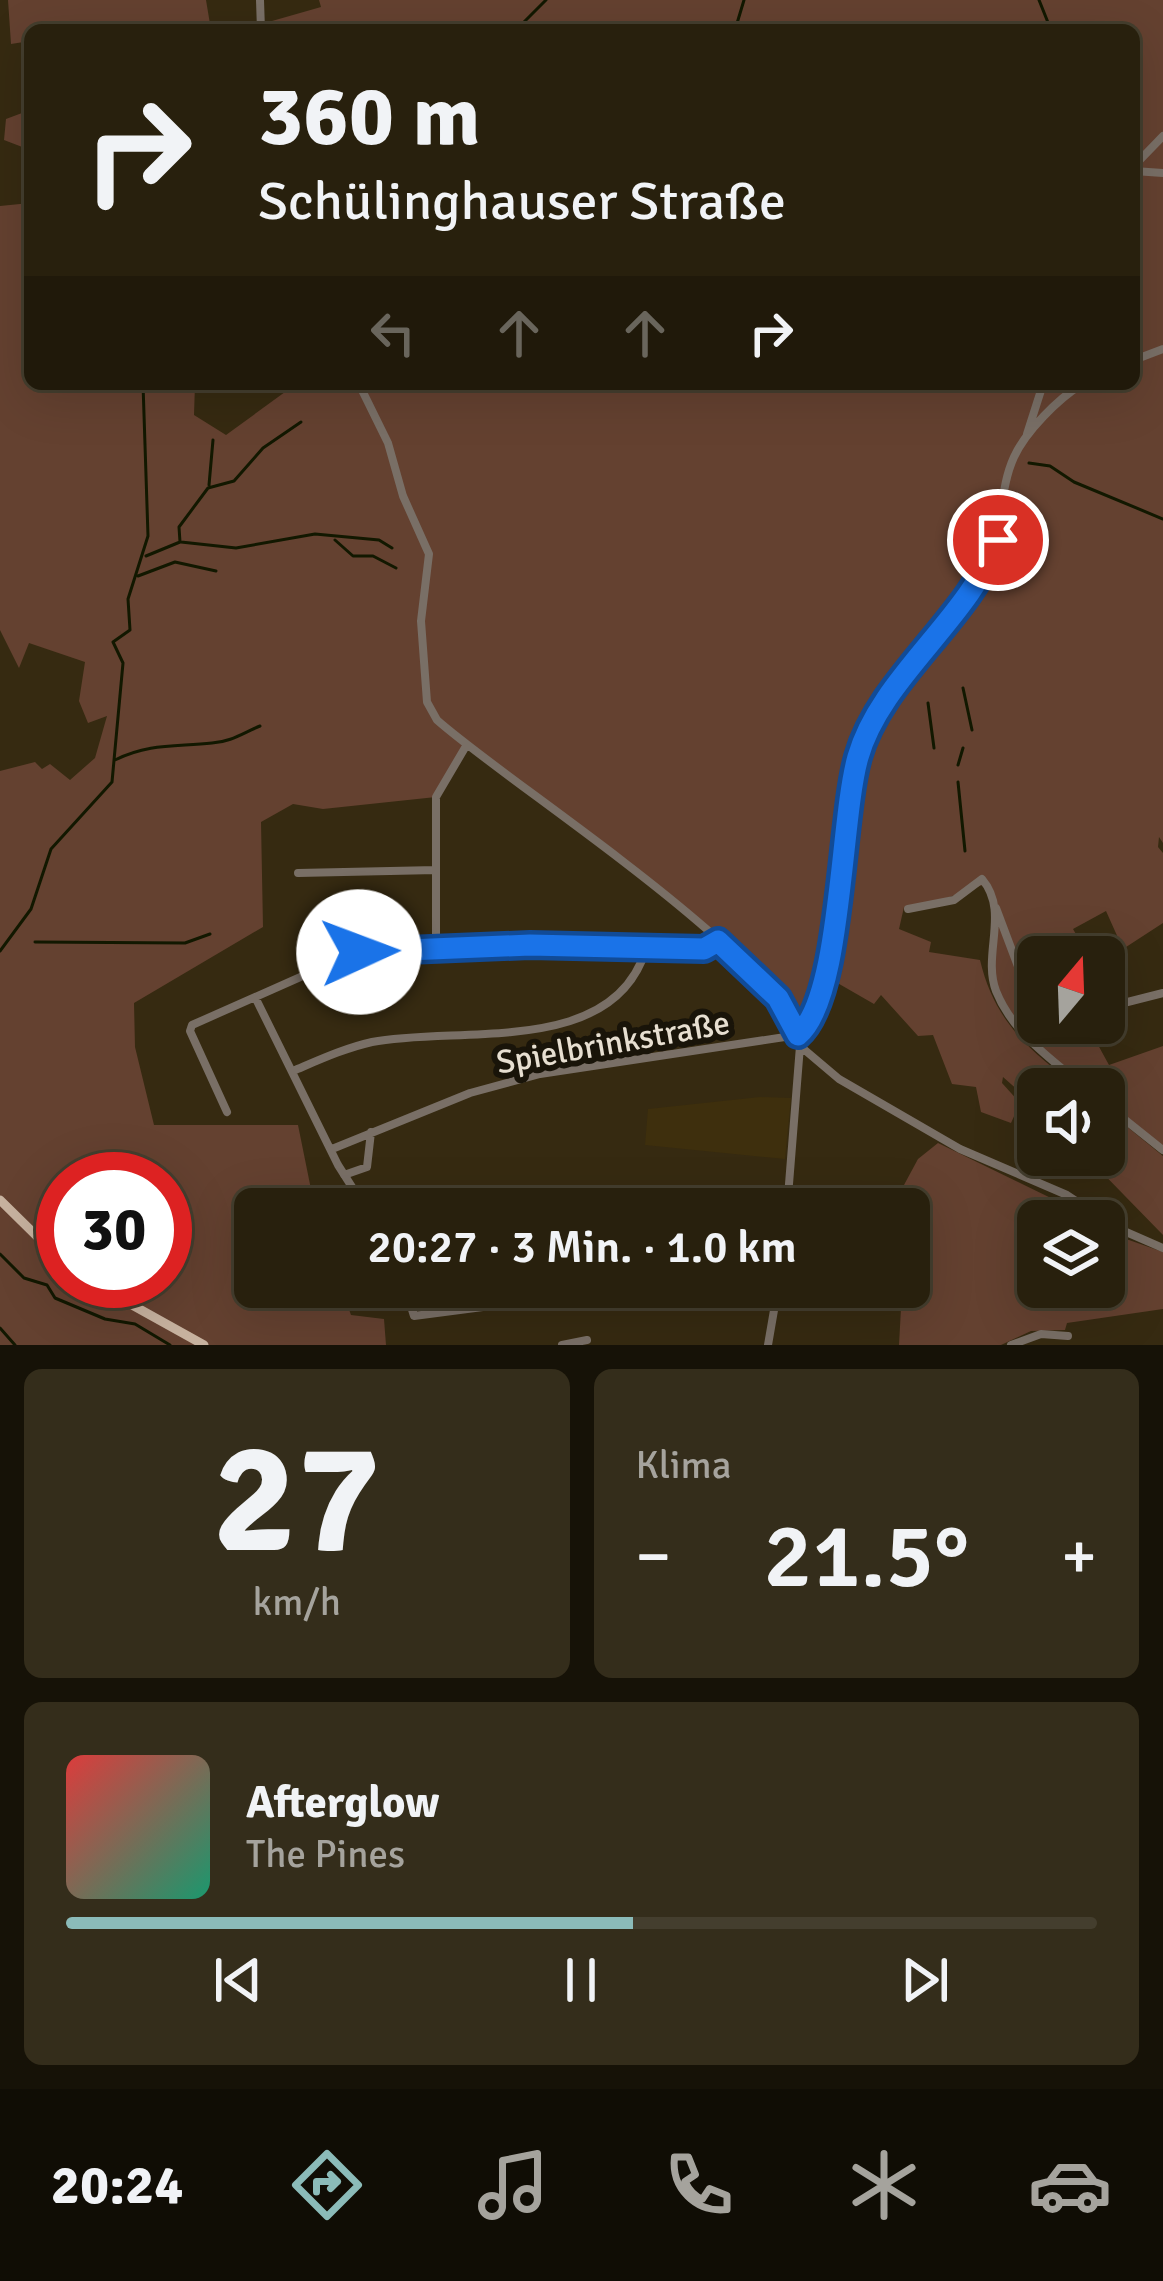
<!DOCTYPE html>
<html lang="de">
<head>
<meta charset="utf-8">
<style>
  :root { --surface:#28200d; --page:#342d1b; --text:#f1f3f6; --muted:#a5a39d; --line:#443e2e; --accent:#8bbbb9 }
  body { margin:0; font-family:Signika,sans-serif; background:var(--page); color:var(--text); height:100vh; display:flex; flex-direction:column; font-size:45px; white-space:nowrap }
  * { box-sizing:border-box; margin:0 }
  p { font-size:39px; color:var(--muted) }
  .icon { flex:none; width:66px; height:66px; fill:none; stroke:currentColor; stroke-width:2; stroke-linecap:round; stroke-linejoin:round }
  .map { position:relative; height:1345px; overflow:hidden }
  .side { display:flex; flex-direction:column; gap:24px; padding:24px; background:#161207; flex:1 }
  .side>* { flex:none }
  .top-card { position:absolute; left:24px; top:24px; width:1116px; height:366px; border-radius:18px; box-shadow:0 12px 48px #0002,0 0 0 3px var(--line); background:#28200d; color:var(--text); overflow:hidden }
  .needle { width:78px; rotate:19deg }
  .buttons { position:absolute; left:1017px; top:936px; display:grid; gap:24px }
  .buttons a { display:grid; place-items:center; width:108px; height:108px; border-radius:18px; background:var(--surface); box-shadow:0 12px 48px #0002,0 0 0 3px var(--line); font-size:60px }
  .speed { position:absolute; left:36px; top:1152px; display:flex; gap:24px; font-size:60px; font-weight:700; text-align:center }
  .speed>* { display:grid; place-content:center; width:156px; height:156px; border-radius:50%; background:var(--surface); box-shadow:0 12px 48px #0002,0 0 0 3px var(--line); line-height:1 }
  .speed .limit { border:18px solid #d22; background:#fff; color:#111 }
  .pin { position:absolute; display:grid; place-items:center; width:102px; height:102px; color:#fff; margin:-51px; border:6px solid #fff; border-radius:50%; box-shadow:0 3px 12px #0007 }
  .me { position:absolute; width:132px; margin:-66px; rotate:88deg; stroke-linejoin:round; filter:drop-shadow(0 0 9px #0008) }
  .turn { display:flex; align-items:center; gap:42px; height:252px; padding:0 36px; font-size:54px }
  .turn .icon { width:156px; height:156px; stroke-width:2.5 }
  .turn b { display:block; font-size:84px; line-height:102px }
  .lanes { display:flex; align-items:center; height:114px; padding:0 36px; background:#0003; justify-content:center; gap:60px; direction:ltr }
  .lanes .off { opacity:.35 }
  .big { font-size:90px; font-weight:600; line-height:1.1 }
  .side .tile { flex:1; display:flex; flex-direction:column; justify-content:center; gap:18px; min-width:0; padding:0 42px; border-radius:18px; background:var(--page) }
  .side .dial { align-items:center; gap:0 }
  .dial b { font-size:156px; line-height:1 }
  .song { display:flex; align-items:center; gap:36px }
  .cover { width:144px; height:144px; border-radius:18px; background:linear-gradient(135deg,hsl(0 70% 55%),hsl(160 70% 35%)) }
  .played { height:12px; border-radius:6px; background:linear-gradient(90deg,var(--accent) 55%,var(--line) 55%) }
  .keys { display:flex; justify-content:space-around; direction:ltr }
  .heat { display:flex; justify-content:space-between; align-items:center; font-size:66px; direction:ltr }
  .side .tiles { flex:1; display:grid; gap:24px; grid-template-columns:1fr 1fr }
  .tile:last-child { grid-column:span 2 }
  .trip { position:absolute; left:234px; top:1188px; width:696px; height:120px; border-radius:18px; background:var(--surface); box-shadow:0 12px 48px #0002,0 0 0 3px var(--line); font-weight:600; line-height:120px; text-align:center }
  .tab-bar { display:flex; height:192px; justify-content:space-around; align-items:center; background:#100d05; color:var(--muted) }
  .tab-bar .icon { width:84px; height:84px }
  .tab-bar .current { color:var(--accent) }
  .tab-bar b { font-size:54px; color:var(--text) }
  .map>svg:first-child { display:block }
</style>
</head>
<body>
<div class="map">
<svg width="1163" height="1345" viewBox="0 0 1163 1345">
  <rect width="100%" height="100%" fill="#362a11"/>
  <path fill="#3e2f0d" d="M760,1097L791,1098L785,1159L645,1145L648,1109Z"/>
  <path fill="#644130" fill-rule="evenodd" d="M8,0H206L211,30H30V41L11,44Z
    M319,0H1163V843L1159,837L1158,847L1163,853V923L1123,949L1106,911L1073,929L1089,957H1038V1023H1086L1109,1065L1163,1046V1146L1104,1101V1089H1090C1059,1062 1006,1028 995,985C987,951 1010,914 988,883L933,903L904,907L899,929L931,942L929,952L980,960C995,1023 1030,1051 1080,1089H1038V1108L1003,1077L1002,1083L1020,1103L1011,1123L981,1112L976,1087L952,1084L933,1035L918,1036L881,995L874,1004L834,981L825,1008L814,1020L801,1021L747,958L466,747L436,797L323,809L293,804L261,822L263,927L134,1003L135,1047L154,1125H298L315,1209H255V1287H341L351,1315L384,1319L386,1345H0V771L35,762L42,769L50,764L70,780L95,758L107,716L88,723L79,701L85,662L29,643L19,668L0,630V206L30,203V384H195L194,415L226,435L296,384H1134V30H263L265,23L321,7ZM63,1179H165V1281H63Z
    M30,110V150L4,140L6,119Z
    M1104,1108L1163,1156V1235L1085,1155H1104Z
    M938,1143L1098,1221H1038V1287H1104V1225L1112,1234L1163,1252V1309L1067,1323L1065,1330L1031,1331L1001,1345H899L901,1308L883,1297L878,1287H909V1209H891L918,1159Z"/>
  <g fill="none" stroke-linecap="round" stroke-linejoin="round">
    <path stroke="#121800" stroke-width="3" d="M1039,0L1051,30
      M516,30L546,0
      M735,30L744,0
      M1029,463L1050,466L1074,482L1163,519
      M209,485L213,440
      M335,540L353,556H373L396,568
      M181,542L236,548L315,534L379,540L392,548
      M146,556L180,542L179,527L208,488L234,481L263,448L301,422
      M138,576L175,562L216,571
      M963,688L972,730
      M928,703L934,748
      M115,760C150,743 176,747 212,743C231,742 243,733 260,726
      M958,765L963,748
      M958,782L965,851
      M35,942L185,943L210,934
      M0,951L31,909L51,849L112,782L123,663L113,642L130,630L128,599L148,536L143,384
      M0,1254L24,1278L47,1285L55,1298L105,1319L135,1324L170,1345
      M0,1328L15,1345"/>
    <path stroke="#796f66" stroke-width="8" d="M260,0L261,30
      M1134,166L1163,136
      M1134,171L1163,173
      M1134,360L1163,349
      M359,384L388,443L403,496L429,554L421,621L427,702L437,720C511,786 788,961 800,1046L787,1209
      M1027,434L1043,384
      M298,873L436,870
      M996,908L1019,969L1038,991
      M908,909L954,900L982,879C1010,912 982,954 996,991C1013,1034 1053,1060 1087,1089
      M436,949V797L466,746
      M255,997L338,1165L366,1209
      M1104,1008L1163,993
      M798,1035C844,996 838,817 859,752C882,685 948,632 984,572C1005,536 997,494 1014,457C1026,431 1058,399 1082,384
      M800,1046L839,1079L960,1149L1067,1195L1117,1228L1163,1248
      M293,1071C319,1060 345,1048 372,1042C458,1025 613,1058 646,949
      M1104,1103L1163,1150
      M227,1112L190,1031L192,1025L359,951L577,945L704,949L718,941
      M332,1149L470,1093L540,1074L798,1035
      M344,1175L367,1167L371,1132
      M358,1190C420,1206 483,1192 544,1209
      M405,1287L414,1316L553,1298L592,1287
      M562,1345L587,1340
      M768,1345L778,1287
      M1011,1345L1041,1334L1068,1336"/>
    <path stroke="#c7b29f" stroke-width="9" d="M0,1200L63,1262
      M89,1281L204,1345"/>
  </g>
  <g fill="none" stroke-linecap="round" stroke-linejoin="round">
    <defs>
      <path id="route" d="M359,952L530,945L704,949L718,941L778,998L798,1035C842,998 840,820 858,757C880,678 969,619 998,540"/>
    </defs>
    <use href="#route" stroke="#114b97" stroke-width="30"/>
    <use href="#route" stroke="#1a73e8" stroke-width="21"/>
  </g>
  <g text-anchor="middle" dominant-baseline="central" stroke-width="12" stroke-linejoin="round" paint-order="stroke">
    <g font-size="33" fill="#e7dfd1" stroke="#191409">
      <text transform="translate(613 1043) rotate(-10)">Spielbrinkstraße</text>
    </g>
  </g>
</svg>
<div class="buttons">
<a><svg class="needle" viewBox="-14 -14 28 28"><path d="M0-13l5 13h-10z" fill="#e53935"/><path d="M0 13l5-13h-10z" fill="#a5a39d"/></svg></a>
<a><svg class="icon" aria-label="sound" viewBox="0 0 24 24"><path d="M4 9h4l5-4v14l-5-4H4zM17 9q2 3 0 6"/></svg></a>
<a><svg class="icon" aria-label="layers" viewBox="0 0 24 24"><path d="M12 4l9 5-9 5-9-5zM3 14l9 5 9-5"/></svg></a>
</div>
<div class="speed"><div class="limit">30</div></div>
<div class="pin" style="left:998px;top:540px;background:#d93025"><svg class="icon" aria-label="arrive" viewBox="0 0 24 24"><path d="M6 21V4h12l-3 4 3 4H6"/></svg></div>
<svg class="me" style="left:359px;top:952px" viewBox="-20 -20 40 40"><circle r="19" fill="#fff"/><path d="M0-13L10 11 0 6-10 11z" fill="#1a73e8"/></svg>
<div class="trip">20:27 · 3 Min. · 1.0 km</div>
<div class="top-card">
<div class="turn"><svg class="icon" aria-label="right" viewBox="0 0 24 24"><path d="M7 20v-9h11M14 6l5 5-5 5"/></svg><div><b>360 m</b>Schülinghauser Straße</div></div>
<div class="lanes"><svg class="icon off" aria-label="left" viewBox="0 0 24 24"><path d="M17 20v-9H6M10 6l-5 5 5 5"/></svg><svg class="icon off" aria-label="ahead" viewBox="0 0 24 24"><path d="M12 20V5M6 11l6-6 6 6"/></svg><svg class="icon off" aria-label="ahead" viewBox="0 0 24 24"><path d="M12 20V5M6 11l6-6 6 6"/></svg><svg class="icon" aria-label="right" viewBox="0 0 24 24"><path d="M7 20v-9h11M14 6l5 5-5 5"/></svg></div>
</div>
</div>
<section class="side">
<div class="tiles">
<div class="tile dial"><b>27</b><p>km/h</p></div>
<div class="tile"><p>Klima</p>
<div class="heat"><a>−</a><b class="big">21.5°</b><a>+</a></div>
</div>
<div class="tile">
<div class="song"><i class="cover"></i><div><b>Afterglow</b><p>The Pines</p></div></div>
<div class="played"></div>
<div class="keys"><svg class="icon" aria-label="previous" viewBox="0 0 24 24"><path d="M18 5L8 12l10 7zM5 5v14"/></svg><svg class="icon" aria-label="pause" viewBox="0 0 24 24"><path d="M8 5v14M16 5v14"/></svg><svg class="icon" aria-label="next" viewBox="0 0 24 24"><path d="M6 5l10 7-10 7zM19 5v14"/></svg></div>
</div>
</div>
</section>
<nav class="tab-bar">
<b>20:24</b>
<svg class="icon current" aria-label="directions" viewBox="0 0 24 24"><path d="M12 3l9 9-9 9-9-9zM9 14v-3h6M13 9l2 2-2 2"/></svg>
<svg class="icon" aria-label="music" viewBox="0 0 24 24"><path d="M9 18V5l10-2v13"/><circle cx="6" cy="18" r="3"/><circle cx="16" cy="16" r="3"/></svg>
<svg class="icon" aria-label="phone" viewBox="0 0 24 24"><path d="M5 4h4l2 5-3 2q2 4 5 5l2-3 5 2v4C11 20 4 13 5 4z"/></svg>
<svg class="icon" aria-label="climate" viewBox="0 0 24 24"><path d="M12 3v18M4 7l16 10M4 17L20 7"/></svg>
<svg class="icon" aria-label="car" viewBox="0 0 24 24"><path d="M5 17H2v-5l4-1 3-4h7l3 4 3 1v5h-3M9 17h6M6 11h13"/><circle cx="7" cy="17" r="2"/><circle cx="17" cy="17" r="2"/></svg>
</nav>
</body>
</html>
